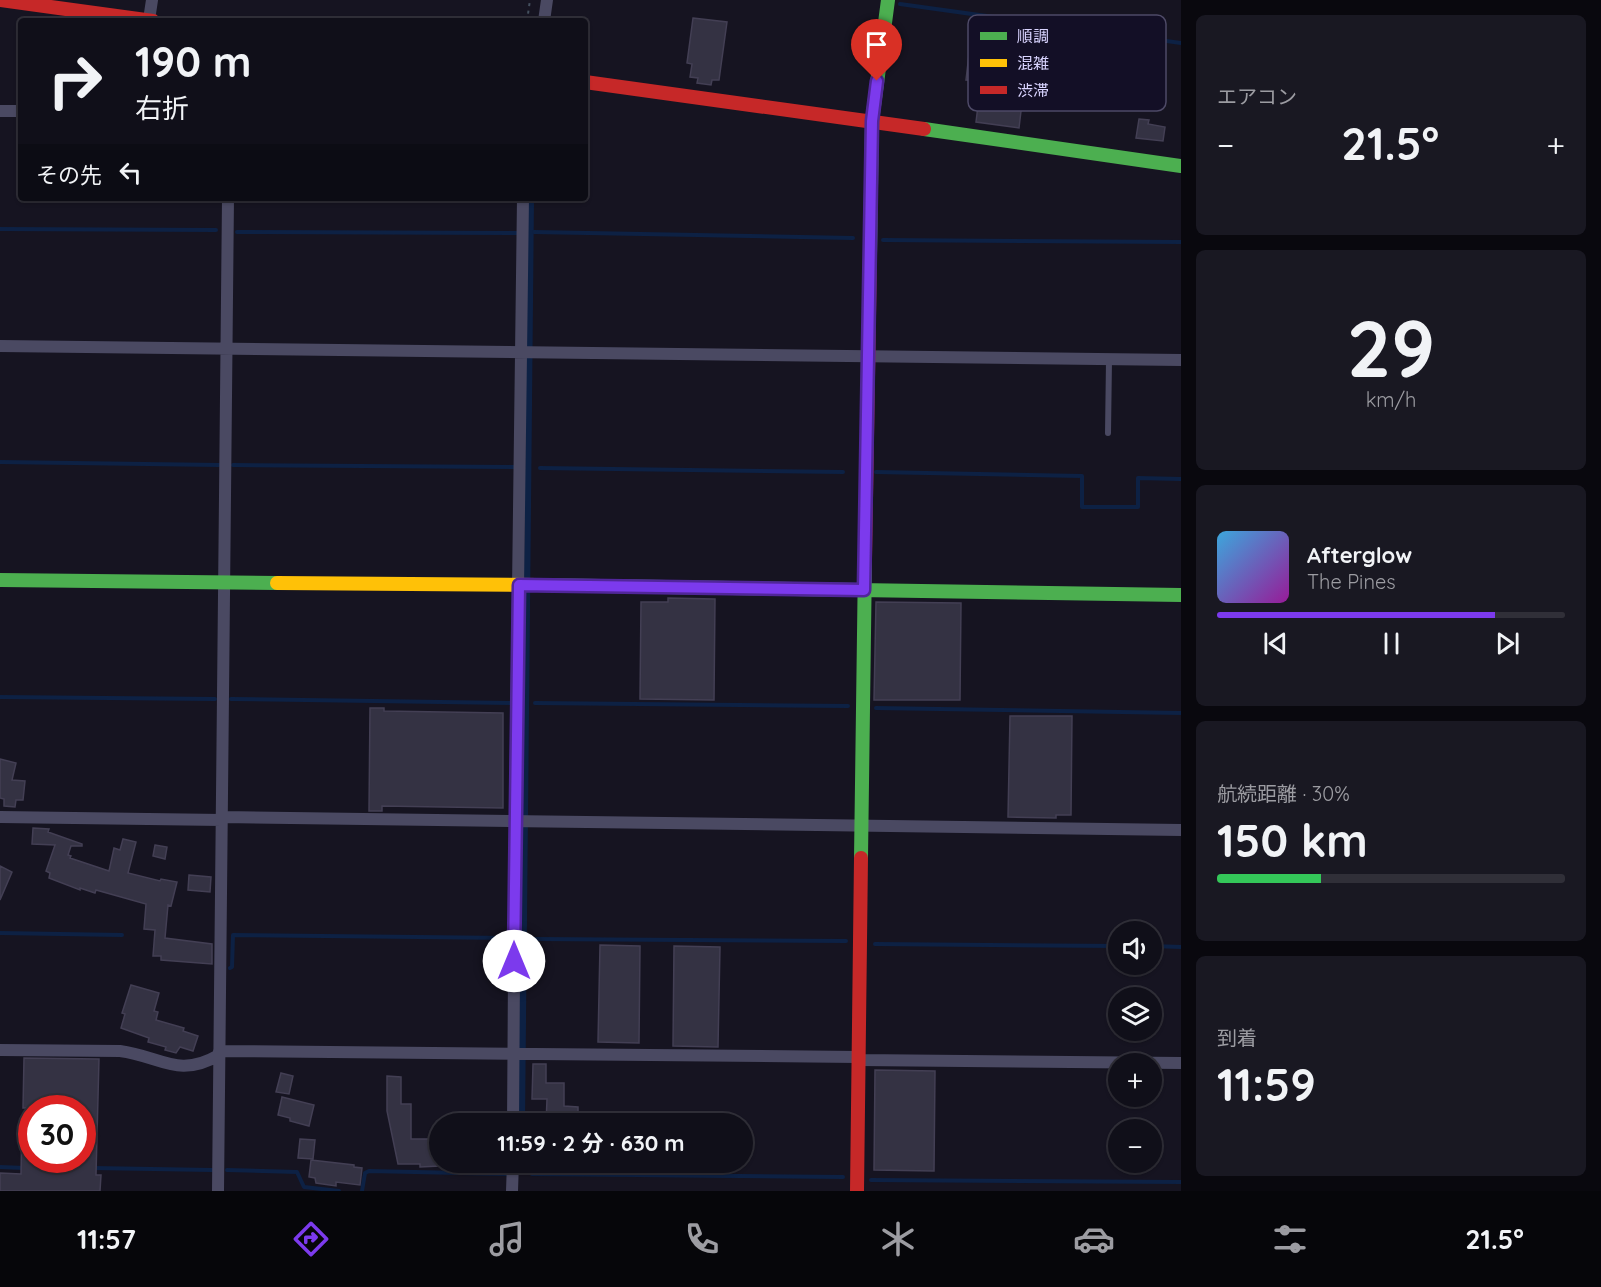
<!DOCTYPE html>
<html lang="ja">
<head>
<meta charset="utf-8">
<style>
  :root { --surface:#100f19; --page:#191822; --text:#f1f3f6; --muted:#9c9ca2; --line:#302f38; --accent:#7c3aed }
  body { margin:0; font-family:Quicksand,"Noto Sans JP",sans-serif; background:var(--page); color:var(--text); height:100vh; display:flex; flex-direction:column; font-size:22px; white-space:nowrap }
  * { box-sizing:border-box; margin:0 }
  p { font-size:20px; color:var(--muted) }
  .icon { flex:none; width:33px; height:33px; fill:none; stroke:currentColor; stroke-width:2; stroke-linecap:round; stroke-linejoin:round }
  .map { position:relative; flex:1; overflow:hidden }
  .sheet { display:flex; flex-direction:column; gap:15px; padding:15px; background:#09080e; width:420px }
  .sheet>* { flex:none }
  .top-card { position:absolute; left:18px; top:18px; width:570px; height:183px; border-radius:6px; box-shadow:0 2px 4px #0004,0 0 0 2px var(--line); background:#100f19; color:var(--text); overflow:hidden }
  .buttons { position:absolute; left:1108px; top:921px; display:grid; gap:12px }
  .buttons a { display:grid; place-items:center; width:54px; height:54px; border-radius:50%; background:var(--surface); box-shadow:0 2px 4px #0004,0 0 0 2px var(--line); font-size:30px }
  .speed { position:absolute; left:18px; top:1095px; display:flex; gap:12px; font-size:30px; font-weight:700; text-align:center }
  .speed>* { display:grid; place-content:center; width:78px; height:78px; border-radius:50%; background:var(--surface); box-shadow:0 2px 4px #0004,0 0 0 2px var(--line); line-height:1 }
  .speed .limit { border:9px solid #d22; background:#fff; color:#111 }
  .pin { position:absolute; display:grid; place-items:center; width:51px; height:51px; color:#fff; margin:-62px -26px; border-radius:50% 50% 50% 0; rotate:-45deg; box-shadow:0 0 6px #0007 }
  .pin .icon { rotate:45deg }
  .me { position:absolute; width:66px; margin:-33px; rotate:0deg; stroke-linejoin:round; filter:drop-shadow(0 0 4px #0008) }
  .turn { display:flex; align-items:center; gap:21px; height:126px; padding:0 18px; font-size:27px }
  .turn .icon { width:78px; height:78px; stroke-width:2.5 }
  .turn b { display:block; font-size:42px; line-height:51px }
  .then { display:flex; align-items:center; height:57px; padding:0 18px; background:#0003; gap:12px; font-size:22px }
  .big { font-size:45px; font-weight:700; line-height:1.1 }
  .sheet .tile { flex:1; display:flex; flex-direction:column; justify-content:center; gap:9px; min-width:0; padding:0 21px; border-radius:9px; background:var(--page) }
  .sheet .dial { align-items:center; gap:0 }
  .dial b { font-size:78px; line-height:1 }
  .song { display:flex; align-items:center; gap:18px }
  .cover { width:72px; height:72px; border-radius:9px; background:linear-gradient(135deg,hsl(200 70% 55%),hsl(300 70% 35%)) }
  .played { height:6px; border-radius:3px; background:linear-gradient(90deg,var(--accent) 80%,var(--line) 80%) }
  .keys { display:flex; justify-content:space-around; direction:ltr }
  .heat { display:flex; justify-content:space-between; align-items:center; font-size:33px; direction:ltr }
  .charge { height:9px; border-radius:4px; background:linear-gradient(90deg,#34c759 30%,var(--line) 0) }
  .trip { position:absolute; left:429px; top:1113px; width:324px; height:60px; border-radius:30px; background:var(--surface); box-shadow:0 2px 4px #0004,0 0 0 2px var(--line); font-weight:700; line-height:60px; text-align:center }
  .dock { display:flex; height:96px; justify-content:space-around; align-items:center; background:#06060a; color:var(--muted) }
  .dock .icon { width:42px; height:42px }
  .dock .active { color:var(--accent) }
  .dock b { font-size:27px; color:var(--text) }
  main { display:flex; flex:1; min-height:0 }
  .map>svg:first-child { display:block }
</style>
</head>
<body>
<main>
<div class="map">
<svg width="1181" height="1191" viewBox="0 0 1181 1191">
  <rect width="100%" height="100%" fill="#161421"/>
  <path fill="#0d2144" d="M528,198H534L525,1123L518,1124Z"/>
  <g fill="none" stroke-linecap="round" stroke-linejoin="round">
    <path stroke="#0d2144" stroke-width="4" d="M900,4L1181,43
      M0,229L216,230
      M237,232L518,233
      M534,232L853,238
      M883,240L1181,242
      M0,462L219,465
      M233,465L515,467
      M540,468L843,472
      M876,472L1082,476V507H1138V478L1181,479
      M0,697L215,699
      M231,699L512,703
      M535,703L848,706
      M876,708L1181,713
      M0,933L122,935
      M534,939L846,941
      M875,944L1119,946
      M1152,946L1181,947
      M230,968L232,967L233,935L510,938
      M0,1167L25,1168
      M93,1168L212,1170
      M227,1170L297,1172L304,1187L339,1191
      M532,1174L843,1177
      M871,1180L1181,1182
      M362,1191L365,1173L369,1171L507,1174"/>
  </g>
  <path fill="#343243" stroke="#433f54" stroke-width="1.5" d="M693,18L727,22L719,80H712L711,85L697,83L698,78L690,77L692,64L687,63Z
    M973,20L1031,27L1019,128L976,122L981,81L966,80Z
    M1139,119L1149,120L1148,124L1165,127L1163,141L1136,138Z
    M668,598L715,599L714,700L640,699L641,602H668Z
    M876,602L961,603L960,700H874Z
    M370,708H384V711L503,713V808L382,806V811H369Z
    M1010,716H1072L1071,815H1056V818L1008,817Z
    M0,759L16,763L12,780L25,781L23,800H16L15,807L4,806V799L0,798Z
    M33,828L49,829L48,832L82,844V846H71L68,855L71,856L70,858L109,871L114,848L120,850L123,839L136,842L128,873L160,881L161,879L177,882L171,906L168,905L165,938L212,944V964L161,960V956H153L155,930L144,929L146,904L96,890L95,893L80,888V890L49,878L50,873L46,871L55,845L32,844Z
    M155,845L167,847L165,859L153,856Z
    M0,866L12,872L0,900Z
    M189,875L211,877L210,892L188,890Z
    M600,945L640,946L639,1043L598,1042Z
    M674,946L720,947L718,1047L673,1046Z
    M131,985L159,993L154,1011L158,1012L156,1020L184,1028L183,1031L198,1036L193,1051L180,1047L176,1053L165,1050L166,1047L148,1042L149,1038L121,1028L125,1014L122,1013Z
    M24,1058L99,1059L96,1175H101L100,1191H0V1173L21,1174L22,1121H32V1160H82V1108H23Z
    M533,1064H546V1083H564V1106L578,1107V1124H546L547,1099H532Z
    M875,1070L935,1071L934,1171L874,1170Z
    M281,1073L293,1076L289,1094L276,1092Z
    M387,1076L401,1077V1104H411V1139H435V1142H440V1166L420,1167V1164H398L387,1111Z
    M282,1097L314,1105L309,1126L290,1121V1118L278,1115Z
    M300,1139L315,1140L313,1159L298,1158Z
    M311,1160L354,1165V1167L362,1168L360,1185L336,1182V1186L316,1183L315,1178L309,1177Z"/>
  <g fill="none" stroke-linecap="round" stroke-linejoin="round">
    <path stroke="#44505f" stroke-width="2" stroke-dasharray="3 4.5" stroke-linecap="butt" d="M527,21L530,0"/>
    <path stroke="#4a4962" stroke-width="6" d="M1108,433L1109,360"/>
    <path stroke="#4a4962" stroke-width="12" d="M149,20L152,0
      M544,21L547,0
      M0,111H21
      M0,346L1181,360
      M0,817L222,820
      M222,817L1181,830
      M0,1050L120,1051C160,1056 178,1079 219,1055
      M219,1051L858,1057
      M858,1060L1181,1063
      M513,1124L515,822L523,198
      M218,1191L228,198
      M512,1191L513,1162"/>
    <path stroke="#4caf50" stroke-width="14" d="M924,129L1181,166
      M870,256L872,121L888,0
      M0,580L277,583
      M537,585L1181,595
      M861,858L865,559"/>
    <path stroke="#ffc107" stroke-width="14" d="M277,583L537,585"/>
    <path stroke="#c62828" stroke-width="14" d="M0,0L153,21
      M585,82L924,129
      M865,559L870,256
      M857,1191L861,858"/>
  </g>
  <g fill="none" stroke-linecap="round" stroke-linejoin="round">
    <defs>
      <path id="route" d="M514,961L519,585L864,590L872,121L877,81"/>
    </defs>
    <use href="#route" stroke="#51269a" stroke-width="15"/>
    <use href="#route" stroke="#7c3aed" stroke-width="10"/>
  </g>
  <rect x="968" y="15" width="198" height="96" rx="9" fill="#130f26" stroke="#4e4a67" stroke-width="1.5"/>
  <rect x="980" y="32" width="27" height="8" fill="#4caf50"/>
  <rect x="980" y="59" width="27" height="8" fill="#ffc107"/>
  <rect x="980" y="86" width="27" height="8" fill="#c62828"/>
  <g font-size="16" fill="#d9d4ff">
    <text x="1017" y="42">順調</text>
    <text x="1017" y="69">混雑</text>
    <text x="1017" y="96">渋滞</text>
  </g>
</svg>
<div class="buttons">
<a><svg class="icon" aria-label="sound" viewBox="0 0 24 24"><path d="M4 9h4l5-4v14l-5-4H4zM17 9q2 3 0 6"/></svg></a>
<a><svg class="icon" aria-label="layers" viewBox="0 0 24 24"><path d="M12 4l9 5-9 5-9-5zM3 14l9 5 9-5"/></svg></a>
<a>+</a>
<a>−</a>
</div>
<div class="speed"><div class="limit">30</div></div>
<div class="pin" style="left:877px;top:81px;background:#d93025"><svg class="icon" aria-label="arrive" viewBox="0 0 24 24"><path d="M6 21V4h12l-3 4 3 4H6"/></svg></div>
<svg class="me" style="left:514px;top:961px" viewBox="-20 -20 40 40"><circle r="19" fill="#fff"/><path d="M0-13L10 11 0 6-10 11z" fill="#7c3aed"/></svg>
<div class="trip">11:59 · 2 分 · 630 m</div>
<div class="top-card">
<div class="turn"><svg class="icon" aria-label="right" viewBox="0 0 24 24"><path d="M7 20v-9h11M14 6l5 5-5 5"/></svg><div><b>190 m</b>右折</div></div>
<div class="then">その先<svg class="icon" aria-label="left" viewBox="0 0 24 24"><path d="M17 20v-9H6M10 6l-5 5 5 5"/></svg></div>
</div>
</div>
<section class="sheet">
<div class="tile"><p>エアコン</p>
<div class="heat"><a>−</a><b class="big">21.5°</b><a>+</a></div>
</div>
<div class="tile dial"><b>29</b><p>km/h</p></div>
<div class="tile">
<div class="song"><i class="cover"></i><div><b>Afterglow</b><p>The Pines</p></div></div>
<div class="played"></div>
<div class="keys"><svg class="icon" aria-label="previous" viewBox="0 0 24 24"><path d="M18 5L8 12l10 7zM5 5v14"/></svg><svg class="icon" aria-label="pause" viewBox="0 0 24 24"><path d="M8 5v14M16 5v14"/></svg><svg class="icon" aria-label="next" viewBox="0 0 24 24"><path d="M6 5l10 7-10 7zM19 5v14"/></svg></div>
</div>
<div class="tile"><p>航続距離 · 30%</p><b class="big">150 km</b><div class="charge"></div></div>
<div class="tile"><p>到着</p><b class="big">11:59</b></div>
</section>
</main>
<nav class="dock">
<b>11:57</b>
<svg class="icon active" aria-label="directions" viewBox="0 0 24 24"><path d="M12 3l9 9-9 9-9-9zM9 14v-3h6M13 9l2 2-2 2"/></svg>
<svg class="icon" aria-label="music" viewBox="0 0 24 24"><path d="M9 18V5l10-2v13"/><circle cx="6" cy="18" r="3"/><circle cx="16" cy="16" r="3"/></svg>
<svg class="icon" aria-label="phone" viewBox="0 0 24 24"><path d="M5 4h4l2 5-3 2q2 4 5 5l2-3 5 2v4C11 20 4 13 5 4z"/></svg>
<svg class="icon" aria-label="climate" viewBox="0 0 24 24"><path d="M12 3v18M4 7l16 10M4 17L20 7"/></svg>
<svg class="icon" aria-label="car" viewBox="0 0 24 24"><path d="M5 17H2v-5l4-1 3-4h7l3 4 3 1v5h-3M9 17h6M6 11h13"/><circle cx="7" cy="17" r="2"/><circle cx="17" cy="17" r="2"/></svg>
<svg class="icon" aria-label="filters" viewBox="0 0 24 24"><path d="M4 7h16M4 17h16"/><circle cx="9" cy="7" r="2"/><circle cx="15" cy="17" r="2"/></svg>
<b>21.5°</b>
</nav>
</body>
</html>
